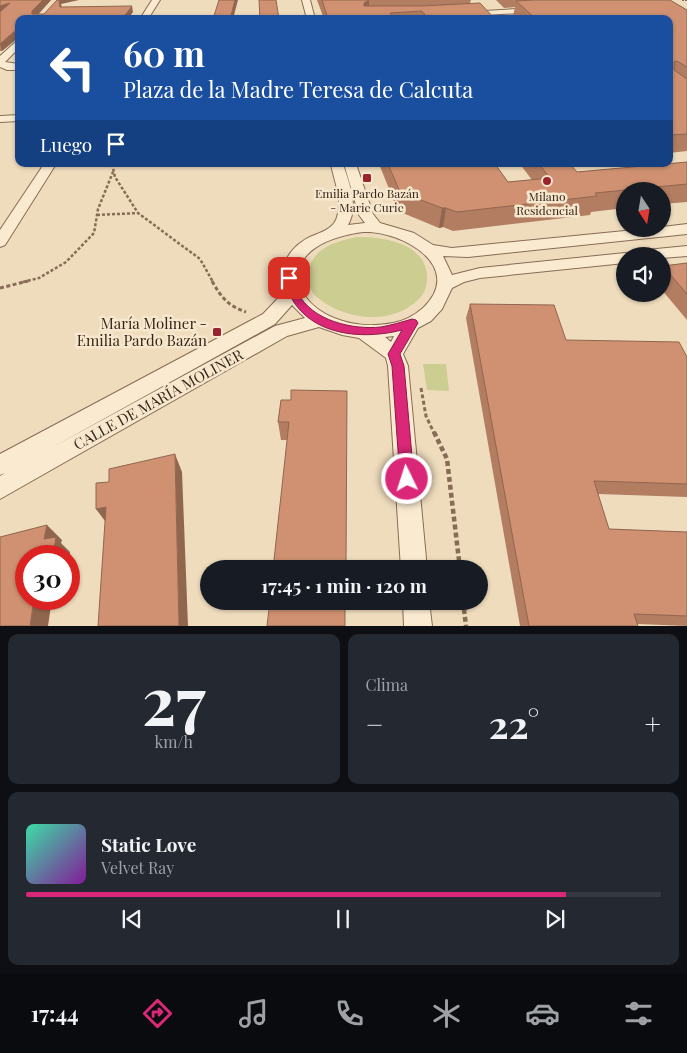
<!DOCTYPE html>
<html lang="es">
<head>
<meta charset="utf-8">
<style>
  :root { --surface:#171b24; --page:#242831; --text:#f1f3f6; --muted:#9ea1a6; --line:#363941; --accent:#db2777 }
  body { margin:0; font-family:"Playfair Display",serif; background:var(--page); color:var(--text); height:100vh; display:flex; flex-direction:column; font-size:19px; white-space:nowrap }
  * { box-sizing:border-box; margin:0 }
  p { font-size:16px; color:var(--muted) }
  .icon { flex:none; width:28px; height:28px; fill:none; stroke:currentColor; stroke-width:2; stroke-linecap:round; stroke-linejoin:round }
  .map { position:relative; height:626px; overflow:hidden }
  .details { display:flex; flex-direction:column; gap:8px; padding:8px; background:#0d0f14; flex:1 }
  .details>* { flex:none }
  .top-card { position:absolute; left:15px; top:15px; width:658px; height:152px; border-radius:10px; box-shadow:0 1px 4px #0004; background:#1a4fa0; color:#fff; overflow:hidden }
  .needle { width:32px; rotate:168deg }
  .controls { position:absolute; left:616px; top:182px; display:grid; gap:10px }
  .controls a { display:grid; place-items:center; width:55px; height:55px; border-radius:50%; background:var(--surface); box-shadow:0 1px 4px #0004; font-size:25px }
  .speed { position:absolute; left:15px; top:545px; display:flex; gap:10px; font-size:25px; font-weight:700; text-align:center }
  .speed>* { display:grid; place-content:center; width:65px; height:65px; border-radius:50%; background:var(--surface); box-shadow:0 1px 4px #0004; line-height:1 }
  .speed .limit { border:8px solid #d22; background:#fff; color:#111 }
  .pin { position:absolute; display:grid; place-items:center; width:42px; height:42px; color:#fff; margin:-21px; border-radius:10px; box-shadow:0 2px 8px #0006 }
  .me { position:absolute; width:55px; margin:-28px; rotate:356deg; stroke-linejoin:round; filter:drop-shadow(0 0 4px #0008) }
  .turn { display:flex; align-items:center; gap:18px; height:105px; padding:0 25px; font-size:22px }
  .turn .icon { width:65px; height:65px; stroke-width:2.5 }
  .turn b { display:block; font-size:35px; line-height:42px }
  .then { display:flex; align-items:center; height:48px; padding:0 25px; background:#0003; gap:10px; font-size:19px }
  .big { font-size:38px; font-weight:700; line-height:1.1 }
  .details .widget { flex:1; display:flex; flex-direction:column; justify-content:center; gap:8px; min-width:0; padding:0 18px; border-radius:10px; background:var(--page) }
  .details .dial { align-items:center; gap:0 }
  .dial b { font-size:65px; line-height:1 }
  .song { display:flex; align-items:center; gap:15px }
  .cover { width:60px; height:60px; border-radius:8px; background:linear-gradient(135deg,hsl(160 70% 55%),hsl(290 70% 35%)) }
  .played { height:5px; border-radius:2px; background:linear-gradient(90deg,var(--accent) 85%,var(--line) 85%) }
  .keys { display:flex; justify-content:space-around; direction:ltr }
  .heat { display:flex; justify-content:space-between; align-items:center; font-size:28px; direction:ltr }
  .details .tiles { flex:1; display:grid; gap:8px; grid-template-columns:1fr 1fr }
  .widget:last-child { grid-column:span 2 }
  .trip { position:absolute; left:200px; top:560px; width:288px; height:50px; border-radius:25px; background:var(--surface); box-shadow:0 1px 4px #0004; font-weight:700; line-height:50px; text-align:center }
  .menu { display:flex; height:80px; justify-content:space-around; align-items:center; background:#090b0e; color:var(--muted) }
  .menu .icon { width:35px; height:35px }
  .menu .on { color:var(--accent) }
  .menu b { font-size:22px; color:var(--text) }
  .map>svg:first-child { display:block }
</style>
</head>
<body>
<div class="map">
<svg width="687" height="626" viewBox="0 0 687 626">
  <rect width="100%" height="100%" fill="#efdcbd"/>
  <path fill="#cbcd91" d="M357,237C382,237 424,242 427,275C428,283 425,293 419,299C392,326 345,320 318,298C312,294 307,283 308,275C311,248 334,242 357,237Z
    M423,364H446L449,391L427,390Z"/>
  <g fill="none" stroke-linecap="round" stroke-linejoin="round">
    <defs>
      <path id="minor" d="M152,0H160L148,19H140Z
        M302,0H310L315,19H307Z
        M536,8H539V12L467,16L463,14L467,12Z
        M19,39V48L5,62L19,64V70H7L0,67V56Z
        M19,115V121L0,122V116Z
        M44,164H56L5,245L0,247V230Z
        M331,164H343C349,183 359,206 348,225L365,223L359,215L344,164H356L373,214L380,223L414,233L433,245L452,248L645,229H662V227L687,224V234L468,257L443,256L452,275L480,268L625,253L629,254L636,251L687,246V256L662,258V256H625V263L480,278L464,282L452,288L442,309L431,321L418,328L403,354L408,366L427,569H401L388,366L386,358L359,338L342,335L319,327L287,336L0,499V476L5,473L0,475V454L263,314L284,292C278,272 286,252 303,241C314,233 333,232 337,217C343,200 334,181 331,164ZM363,232C402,230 466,267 423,308C415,315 404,321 393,323C304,340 248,248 363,232ZM292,305L305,318L275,326L51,448L275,324ZM394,336L391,342L385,337Z
        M403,601H429L432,626H404Z"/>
    </defs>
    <use href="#minor" stroke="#876c56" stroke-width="2"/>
    <path stroke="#876c56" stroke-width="2" stroke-dasharray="2 1" stroke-linecap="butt" d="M682,0H687"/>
    <path stroke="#876c56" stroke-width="2.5" stroke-dasharray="3 2" stroke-linecap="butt" d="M112,164L115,177L138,213L200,259L213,282
      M97,215L138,213
      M23,282L39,278L66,262L94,233L98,209L113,172"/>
    <path stroke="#876c56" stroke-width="3" stroke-dasharray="4 2.5" stroke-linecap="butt" d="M212,281C221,297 228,306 246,312
      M0,288L28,281
      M421,388L426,416L434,433"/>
    <path stroke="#876c56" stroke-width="4.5" stroke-dasharray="5 3" stroke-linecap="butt" d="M434,432L447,459L460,569
      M463,601L466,626"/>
    <use href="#minor" fill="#faead0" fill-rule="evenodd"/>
  </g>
  <path fill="#b27d61" d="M0,0H51L38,14H44L61,4L62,7L133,12L19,19V51L16,44L18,41V38L2,51H0Z
    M317,0H471L470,3L495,19H324Z
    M496,0H670L687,10V151L669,153V19H516L513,16L515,7L504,8Z
    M687,162V202L662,204V191H625V208L591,212L590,215L453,231L443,227L439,228L398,211L379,164H495L508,182L532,180L520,164H570L577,172Z
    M687,263V320L662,290L663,266Z
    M470,304L566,340L687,357V497L598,494L609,529L687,532V626L638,624V626H520L466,318Z
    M281,400L346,569L287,440H281L278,422Z"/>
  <path fill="#91664f" d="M43,0H51L35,18L32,14V11Z
    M59,0H79L61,4L62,13L60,7Z
    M235,0H238L233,19H230Z
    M369,0V14L364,18V3Z
    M10,3L0,13V6Z
    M132,6L133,12L128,19H122Z
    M16,30L19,37L2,51L0,44Z
    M442,208H446L443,227L439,228Z
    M175,454L182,472L188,626H179Z
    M106,507L108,525L96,509Z
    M47,525L62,540L61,543L70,552L69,562V556H53L44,539Z
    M34,599H52L48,626H30Z"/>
  <path fill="#cf9171" stroke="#91664f" d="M0,0H43L32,11V14H44L57,0H59L60,7L132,6L122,19H19V44H16L18,41L16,30L0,44V12L10,3L0,6Z
    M219,0H235L230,19H213Z
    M259,0H276L279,19H260Z
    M322,0H369L364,3V6H421L480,3L495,19H428L422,11L390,13L394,19H328Z
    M534,0H670L687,10V67L677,61L674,62V70L687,79V134L669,135V19H536L516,1Z
    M687,162V184L595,193L597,196L457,212L446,208H442L400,192L388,164H495L508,182L550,178L539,164H570L577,172Z
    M687,263V294L663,266Z
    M470,304L554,305L566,340L679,342L687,357V484L594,481L609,529L687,532V616L634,614L638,626H529Z
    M291,390L347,391L346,569H273L289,422H278L281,400H291Z
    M175,454L179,626H98L106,507L96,509V483L109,482V469Z
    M47,525L44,539L56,537L53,556H26V599H34L30,626H0V537Z
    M270,601H345V626H267Z"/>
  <path fill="#db2777" stroke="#8e194d" d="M289,274L295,278C296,282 296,288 298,293C312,321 353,330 381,327C392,325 402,322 412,319L416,320L418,323L400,354L404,366L414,479L412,484L407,486L402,484L400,479L392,366L388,354L402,330C355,342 296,333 284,278Z"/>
  <g fill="#98242e" stroke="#f6e7cd" stroke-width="2">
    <rect x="362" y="173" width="10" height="10" rx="2.5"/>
    <circle cx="547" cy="181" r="5"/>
    <rect x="212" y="327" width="10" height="10" rx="2.5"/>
  </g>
  <g text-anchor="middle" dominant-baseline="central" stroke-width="5" stroke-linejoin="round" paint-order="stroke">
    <g font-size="12" fill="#36261b" stroke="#f6e7cd">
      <text x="367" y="193">Emilia Pardo Bazán<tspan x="367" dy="14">- Marie Curie</tspan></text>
      <text x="547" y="196">Milano<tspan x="547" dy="14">Residencial</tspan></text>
    </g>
    <g font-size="15" fill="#36261b" stroke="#f6e7cd" text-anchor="end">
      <text x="207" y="323">María Moliner -<tspan x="207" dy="17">Emilia Pardo Bazán</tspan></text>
    </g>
    <g font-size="15" fill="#36261b" stroke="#f6e7cd">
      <text transform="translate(158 399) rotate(-29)">CALLE DE MARÍA MOLINER</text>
    </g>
  </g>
</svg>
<div class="controls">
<a><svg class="needle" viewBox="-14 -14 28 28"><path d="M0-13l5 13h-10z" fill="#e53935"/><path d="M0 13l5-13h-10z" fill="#9ea1a6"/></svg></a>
<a><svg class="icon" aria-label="sound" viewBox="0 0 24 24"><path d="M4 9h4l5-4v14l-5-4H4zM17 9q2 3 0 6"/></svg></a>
</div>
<div class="speed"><div class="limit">30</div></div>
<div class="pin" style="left:289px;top:278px;background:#d93025"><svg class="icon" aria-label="arrive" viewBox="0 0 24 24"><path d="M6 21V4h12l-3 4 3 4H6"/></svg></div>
<svg class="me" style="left:407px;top:479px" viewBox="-20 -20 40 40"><circle r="17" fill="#db2777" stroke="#fff" stroke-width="3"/><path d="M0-11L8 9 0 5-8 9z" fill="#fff"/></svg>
<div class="trip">17:45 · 1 min · 120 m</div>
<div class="top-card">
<div class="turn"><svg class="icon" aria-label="left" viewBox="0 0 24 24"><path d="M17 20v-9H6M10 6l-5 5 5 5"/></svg><div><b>60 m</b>Plaza de la Madre Teresa de Calcuta</div></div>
<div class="then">Luego<svg class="icon" aria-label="arrive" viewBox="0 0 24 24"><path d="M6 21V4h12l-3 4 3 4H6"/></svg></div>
</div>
</div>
<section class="details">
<div class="tiles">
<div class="widget dial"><b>27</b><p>km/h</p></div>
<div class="widget"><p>Clima</p>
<div class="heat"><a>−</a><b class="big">22°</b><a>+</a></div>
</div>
<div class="widget">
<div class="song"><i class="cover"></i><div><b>Static Love</b><p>Velvet Ray</p></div></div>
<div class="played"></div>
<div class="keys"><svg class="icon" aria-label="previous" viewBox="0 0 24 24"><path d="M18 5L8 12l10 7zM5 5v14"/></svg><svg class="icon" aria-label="pause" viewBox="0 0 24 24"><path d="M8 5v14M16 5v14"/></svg><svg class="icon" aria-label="next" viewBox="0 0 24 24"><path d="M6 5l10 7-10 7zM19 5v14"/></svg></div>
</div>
</div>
</section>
<nav class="menu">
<b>17:44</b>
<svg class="icon on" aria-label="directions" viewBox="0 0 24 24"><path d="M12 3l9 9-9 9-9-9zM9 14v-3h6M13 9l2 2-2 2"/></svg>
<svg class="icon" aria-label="music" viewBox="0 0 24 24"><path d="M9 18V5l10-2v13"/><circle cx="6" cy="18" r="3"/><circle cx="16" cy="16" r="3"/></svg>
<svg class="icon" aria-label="phone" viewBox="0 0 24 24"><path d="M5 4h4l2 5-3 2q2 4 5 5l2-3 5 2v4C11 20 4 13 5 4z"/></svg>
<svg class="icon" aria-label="climate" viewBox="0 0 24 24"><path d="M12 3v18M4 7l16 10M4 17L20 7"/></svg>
<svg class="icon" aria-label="car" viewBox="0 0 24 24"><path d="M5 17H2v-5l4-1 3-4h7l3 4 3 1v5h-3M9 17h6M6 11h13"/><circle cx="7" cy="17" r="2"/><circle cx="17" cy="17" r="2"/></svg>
<svg class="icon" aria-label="filters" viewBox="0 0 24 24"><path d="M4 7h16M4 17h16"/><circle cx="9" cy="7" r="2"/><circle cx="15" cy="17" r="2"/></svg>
</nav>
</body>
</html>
